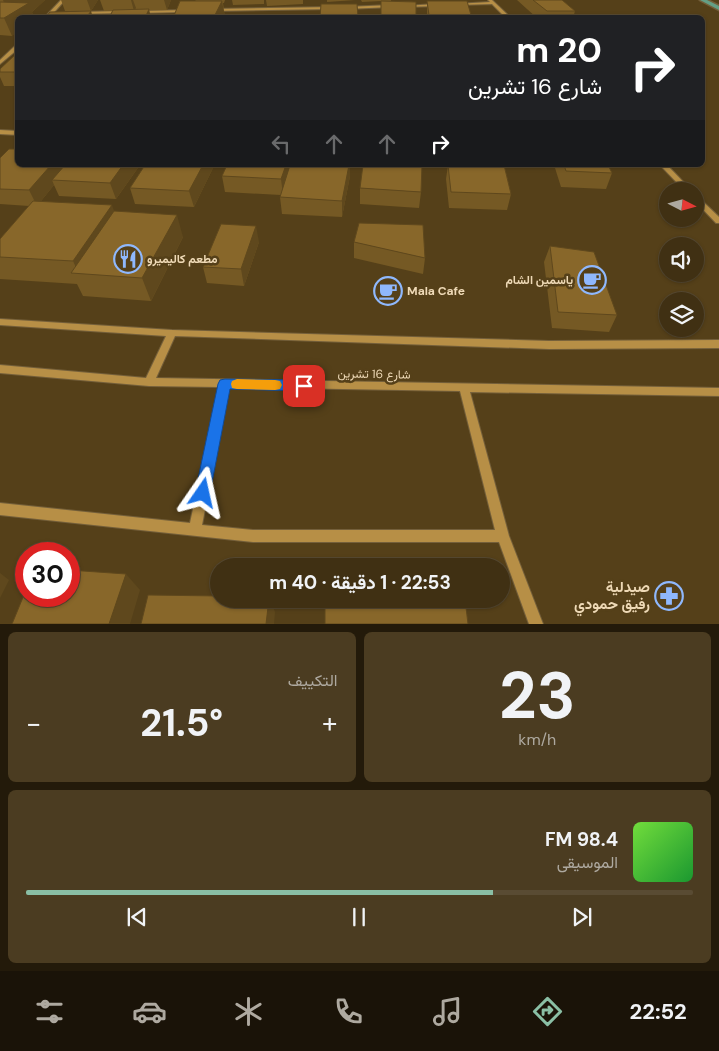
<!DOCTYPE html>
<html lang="ar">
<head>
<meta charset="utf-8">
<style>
  :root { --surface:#403013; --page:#4b3c21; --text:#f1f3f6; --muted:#aea9a0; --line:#594b33; --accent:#8abfa5 }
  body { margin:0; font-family:"DM Sans",Vazirmatn,sans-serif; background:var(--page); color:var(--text); direction:rtl; height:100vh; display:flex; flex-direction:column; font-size:19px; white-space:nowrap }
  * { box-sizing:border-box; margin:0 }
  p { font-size:16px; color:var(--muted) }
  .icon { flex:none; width:28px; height:28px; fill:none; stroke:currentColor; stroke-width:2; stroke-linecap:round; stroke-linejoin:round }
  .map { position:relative; height:624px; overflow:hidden; direction:ltr }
  .details { display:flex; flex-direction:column; gap:8px; padding:8px; background:#231a0a; flex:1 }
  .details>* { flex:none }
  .hud { position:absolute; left:15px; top:15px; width:690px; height:152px; border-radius:8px; box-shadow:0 1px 4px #0004,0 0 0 1px var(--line); direction:rtl; background:#202124; color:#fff; overflow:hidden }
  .needle { width:32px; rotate:96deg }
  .buttons { position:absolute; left:659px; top:182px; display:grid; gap:10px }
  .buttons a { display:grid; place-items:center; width:45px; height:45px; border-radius:50%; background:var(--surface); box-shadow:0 1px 4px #0004,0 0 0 1px var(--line); font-size:25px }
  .speed { position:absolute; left:15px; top:542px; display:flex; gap:10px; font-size:25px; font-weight:700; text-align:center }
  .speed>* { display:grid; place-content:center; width:65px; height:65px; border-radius:50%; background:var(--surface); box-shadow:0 1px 4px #0004,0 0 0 1px var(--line); line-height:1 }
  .speed .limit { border:8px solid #d22; background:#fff; color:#111 }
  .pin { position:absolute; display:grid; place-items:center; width:42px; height:42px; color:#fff; margin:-21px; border-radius:10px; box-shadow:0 2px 8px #0006 }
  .me { position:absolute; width:55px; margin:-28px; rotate:11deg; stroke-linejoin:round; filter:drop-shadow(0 0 4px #0008) }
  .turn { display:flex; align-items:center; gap:18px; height:105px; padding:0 20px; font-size:22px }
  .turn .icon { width:65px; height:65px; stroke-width:2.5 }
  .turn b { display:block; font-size:35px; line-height:42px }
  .lanes { display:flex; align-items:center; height:48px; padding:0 20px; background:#0003; justify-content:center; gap:25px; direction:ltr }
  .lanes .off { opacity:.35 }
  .big { font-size:38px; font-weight:700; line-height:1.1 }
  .details .card { flex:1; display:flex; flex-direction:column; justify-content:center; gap:8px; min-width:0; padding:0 18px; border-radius:8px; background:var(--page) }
  .details .dial { align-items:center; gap:0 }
  .dial b { font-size:65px; line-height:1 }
  .song { display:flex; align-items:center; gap:15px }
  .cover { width:60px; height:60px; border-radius:8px; background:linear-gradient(135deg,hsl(100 70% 55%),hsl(130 70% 35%)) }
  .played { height:5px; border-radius:2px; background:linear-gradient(90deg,var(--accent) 70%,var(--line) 70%) }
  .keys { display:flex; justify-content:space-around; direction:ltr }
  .heat { display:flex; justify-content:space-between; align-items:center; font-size:28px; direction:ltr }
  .details .tiles { flex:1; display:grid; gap:8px; grid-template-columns:1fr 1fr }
  .card:last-child { grid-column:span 2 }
  .trip { position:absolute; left:210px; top:558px; width:300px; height:50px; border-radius:25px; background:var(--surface); box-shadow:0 1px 4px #0004,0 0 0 1px var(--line); font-weight:700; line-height:50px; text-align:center; direction:rtl }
  .dock { display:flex; height:80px; justify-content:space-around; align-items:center; background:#1a1308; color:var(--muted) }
  .dock .icon { width:35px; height:35px }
  .dock .on { color:var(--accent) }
  .dock b { font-size:22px; color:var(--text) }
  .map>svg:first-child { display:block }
</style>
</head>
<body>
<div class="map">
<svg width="719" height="624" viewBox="0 0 719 624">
  <rect width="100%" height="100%" fill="#554019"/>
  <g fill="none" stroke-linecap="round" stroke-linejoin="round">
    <defs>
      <path id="minor" d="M61,0H65L49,18H44Z
        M488,0H492L511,18H506L492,4L457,5L455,4L490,2Z
        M437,4L438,6L405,7L403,6Z
        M392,5L393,7L345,9L343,8L345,7Z
        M332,7L333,9L212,11L210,10L212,9Z
        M187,10L188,12L137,13L135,12L137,11Z
        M122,11L123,13L80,14L78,13L80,12Z
        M16,45H18V49L0,64V60Z
        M0,130L18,131V135L0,134Z
        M660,165H667L692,191H685Z
        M695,195L697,196L719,217V223H716L695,201Z
        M0,319L172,330L549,341L719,340V348L549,349L175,336L156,378L719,388V396L470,392L509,536L543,624H529L499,542H253L0,515V503L190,523L219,387L149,386L0,373V365L146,378L166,336L0,325ZM229,387L460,391L495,530H253L202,525Z"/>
      <path id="major" d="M700,0H707L719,6V10Z"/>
    </defs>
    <use href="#minor" stroke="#745f3a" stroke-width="2"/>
    <use href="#major" stroke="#745f3a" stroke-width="3"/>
    <use href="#minor" fill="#b78f46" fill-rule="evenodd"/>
    <use href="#major" fill="#649f86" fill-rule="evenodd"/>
  </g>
  <path fill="#755924" d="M0,0H45L32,12L34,18H18L12,36L0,35Z
    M61,0H98L91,11H65Z
    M100,0H171L167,10L104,11Z
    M195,0H225L224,3H223L225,18L196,1Z
    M232,0H264V4L233,5Z
    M266,0H303V4L267,6Z
    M327,0H355L327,2Z
    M361,0H391V1L416,2V18H381V1L362,2Z
    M517,0H562L575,11L573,18H537Z
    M427,1L471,15V18H427Z
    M18,53V86H4L0,77V69Z
    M0,158L18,165H140L116,199L59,196L54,185L41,201L114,211L183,237L151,301L83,296L77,284L0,279V239L29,206L0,204Z
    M145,165H213V168L194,207L135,204L130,188Z
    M448,165H504L511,194L507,210L449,208L446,179Z
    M556,165H608L612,173L606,189L561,187L555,168Z
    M222,176H350L342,217L282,214L280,197L281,195L225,192Z
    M360,188L421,192L419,208L360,204Z
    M259,242L244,286L207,283L203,267Z
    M354,242L425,258L423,274L354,258Z
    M550,246L617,315L609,332L552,328L544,262Z"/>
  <path fill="#5f481d" d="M3,0H45L32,12L34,18H18V32L12,36L4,18L9,15Z
    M87,0H98L91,11Z
    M131,0H133L136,8L134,11Z
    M164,0H171L167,10Z
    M222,1L225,18H208Z
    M149,9L151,18H145Z
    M91,11L93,18H86Z
    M51,165H68L52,180L54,185L37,206L29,190Z
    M123,165H140L116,199L110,183Z
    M203,165H213V168L194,207L189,191Z
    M286,165H292L283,195L281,179Z
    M349,165H350V176L342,217V201Z
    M112,205L120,228L79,274L73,261Z
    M177,215L183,237L151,301L142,278Z
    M256,226L259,242L244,286L241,269Z
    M0,573L9,580L0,598Z
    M126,574L140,590L130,624H109Z
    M269,599H270L275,612L274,624H266Z"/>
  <path fill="#88672a" stroke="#5f481d" d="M533,0H562L575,11H547Z
    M180,1H222L215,15L208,18H173Z
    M381,1L416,2V15H381Z
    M427,1H467L471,15H429Z
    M0,2L29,3L4,18H0Z
    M321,4H357L358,17L320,18Z
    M149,9L145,18H109L113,10Z
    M91,11L86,18H45L50,12Z
    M17,53L18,72H0V69Z
    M9,149H18V165H51L29,190L0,189V158Z
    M65,165H123L110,183L52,180Z
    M145,165H203L189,191L130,188Z
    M227,165H286L281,179L222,176Z
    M290,165H349L342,201L280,197Z
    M363,165H422L421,192L360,188Z
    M448,165H504L511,194L451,192Z
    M564,165H608L612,173L566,171Z
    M33,201L112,205L73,261L0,257V239Z
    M114,211L177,215L142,278L71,273Z
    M359,223L423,225L425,258L354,242Z
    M221,224L256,226L241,269L203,267Z
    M550,246L594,252L617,315L558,312Z
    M69,570L126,574L109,624H12L26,590V596H69Z
    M148,595L219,596V599H269L266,624H141Z
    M325,599H465L468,624H325Z"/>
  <path fill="#1a73e8" stroke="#114b97" d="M225,379L304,380L309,382L311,386L309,389L304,391L230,389L210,493L208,498L203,500L197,498L195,493L218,384L220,380Z"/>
  <path fill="#f59e0b" d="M237,379L275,380L280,381L282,385L280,389L275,390L237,389L232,388L231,384L232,381Z"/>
  <defs>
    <symbol id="restaurant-ring" viewBox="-11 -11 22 22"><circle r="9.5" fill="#554019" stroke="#8fb8fd" stroke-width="1.5"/><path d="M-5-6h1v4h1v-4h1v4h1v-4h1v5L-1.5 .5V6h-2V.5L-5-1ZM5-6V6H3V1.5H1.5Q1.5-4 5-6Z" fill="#8fb8fd"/></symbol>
    <symbol id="cafe-ring" viewBox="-11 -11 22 22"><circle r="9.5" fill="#554019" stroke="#8fb8fd" stroke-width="1.5"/><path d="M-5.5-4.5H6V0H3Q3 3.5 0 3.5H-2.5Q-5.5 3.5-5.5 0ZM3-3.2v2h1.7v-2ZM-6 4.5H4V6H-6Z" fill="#8fb8fd"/></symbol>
    <symbol id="pharmacy-ring" viewBox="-11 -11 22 22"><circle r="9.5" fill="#554019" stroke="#8fb8fd" stroke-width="1.5"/><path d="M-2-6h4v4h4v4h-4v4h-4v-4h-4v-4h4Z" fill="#8fb8fd"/></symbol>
  </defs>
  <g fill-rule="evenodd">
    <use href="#restaurant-ring" x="112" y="243" width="32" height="32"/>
    <use href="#cafe-ring" x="576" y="264" width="32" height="32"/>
    <use href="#cafe-ring" x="372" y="275" width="32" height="32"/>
    <use href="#pharmacy-ring" x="653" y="580" width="32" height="32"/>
  </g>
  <g text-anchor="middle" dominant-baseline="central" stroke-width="5" stroke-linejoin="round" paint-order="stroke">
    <g font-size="12" font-weight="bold" fill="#eed9b6" stroke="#554019" text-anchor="start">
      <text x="147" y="259">مطعم كاليميرو</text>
      <text x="573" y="280" text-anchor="end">ياسمين الشام</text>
      <text x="407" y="291">Mala Cafe</text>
    </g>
    <g font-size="12" fill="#eed9b6" stroke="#554019">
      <text transform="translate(374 374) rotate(1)">شارع 16 تشرين</text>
    </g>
    <g font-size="15" font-weight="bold" fill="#eed9b6" stroke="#554019" text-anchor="end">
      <text x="650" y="587">صيدلية<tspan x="650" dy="17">رفيق حمودي</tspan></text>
    </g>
  </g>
</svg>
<div class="buttons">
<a><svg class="needle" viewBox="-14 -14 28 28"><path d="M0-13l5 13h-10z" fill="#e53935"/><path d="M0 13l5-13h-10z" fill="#aea9a0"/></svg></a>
<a><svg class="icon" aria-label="sound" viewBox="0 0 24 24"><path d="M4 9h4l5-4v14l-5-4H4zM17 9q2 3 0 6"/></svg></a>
<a><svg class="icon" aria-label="layers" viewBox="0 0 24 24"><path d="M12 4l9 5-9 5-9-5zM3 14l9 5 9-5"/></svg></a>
</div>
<div class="speed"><div class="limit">30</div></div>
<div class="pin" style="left:304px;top:386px;background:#d93025"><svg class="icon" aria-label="arrive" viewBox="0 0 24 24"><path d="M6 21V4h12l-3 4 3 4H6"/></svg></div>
<svg class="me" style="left:203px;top:493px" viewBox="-20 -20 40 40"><path d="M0-17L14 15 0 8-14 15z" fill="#1a73e8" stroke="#fff" stroke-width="4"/></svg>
<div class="trip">22:53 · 1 دقيقة · 40 m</div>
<div class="hud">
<div class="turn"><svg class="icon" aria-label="right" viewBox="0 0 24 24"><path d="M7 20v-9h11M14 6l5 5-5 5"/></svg><div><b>20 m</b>شارع 16 تشرين</div></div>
<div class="lanes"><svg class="icon off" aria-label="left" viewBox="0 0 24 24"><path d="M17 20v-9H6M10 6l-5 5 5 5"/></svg><svg class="icon off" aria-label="ahead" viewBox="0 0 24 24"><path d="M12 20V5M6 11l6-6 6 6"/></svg><svg class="icon off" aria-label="ahead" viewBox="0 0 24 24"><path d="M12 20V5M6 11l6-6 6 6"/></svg><svg class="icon" aria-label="right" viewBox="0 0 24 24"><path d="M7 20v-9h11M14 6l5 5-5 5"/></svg></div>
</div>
</div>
<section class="details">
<div class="tiles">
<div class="card dial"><b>23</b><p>km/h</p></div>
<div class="card"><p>التكييف</p>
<div class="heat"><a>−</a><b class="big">21.5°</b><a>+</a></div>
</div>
<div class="card">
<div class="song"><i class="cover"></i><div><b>98.4 FM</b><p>الموسيقى</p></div></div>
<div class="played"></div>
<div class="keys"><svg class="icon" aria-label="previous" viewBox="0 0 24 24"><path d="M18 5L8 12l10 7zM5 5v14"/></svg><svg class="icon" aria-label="pause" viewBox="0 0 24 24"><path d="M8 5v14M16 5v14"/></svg><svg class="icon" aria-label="next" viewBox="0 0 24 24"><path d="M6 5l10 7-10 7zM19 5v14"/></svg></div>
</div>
</div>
</section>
<nav class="dock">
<b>22:52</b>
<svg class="icon on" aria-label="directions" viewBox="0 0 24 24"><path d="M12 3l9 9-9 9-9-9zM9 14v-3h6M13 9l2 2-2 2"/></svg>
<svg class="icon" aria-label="music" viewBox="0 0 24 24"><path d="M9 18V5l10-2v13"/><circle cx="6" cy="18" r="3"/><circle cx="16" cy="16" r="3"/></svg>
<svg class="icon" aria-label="phone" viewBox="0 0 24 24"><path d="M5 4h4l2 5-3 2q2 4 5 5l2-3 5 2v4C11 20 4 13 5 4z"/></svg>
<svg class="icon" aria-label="climate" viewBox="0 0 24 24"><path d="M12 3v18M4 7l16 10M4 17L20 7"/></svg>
<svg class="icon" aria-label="car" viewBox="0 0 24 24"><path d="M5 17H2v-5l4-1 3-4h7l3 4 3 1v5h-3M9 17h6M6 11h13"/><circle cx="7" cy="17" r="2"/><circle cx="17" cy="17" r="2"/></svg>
<svg class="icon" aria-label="filters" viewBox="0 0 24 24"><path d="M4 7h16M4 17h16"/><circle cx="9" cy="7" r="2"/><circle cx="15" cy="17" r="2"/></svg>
</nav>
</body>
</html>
